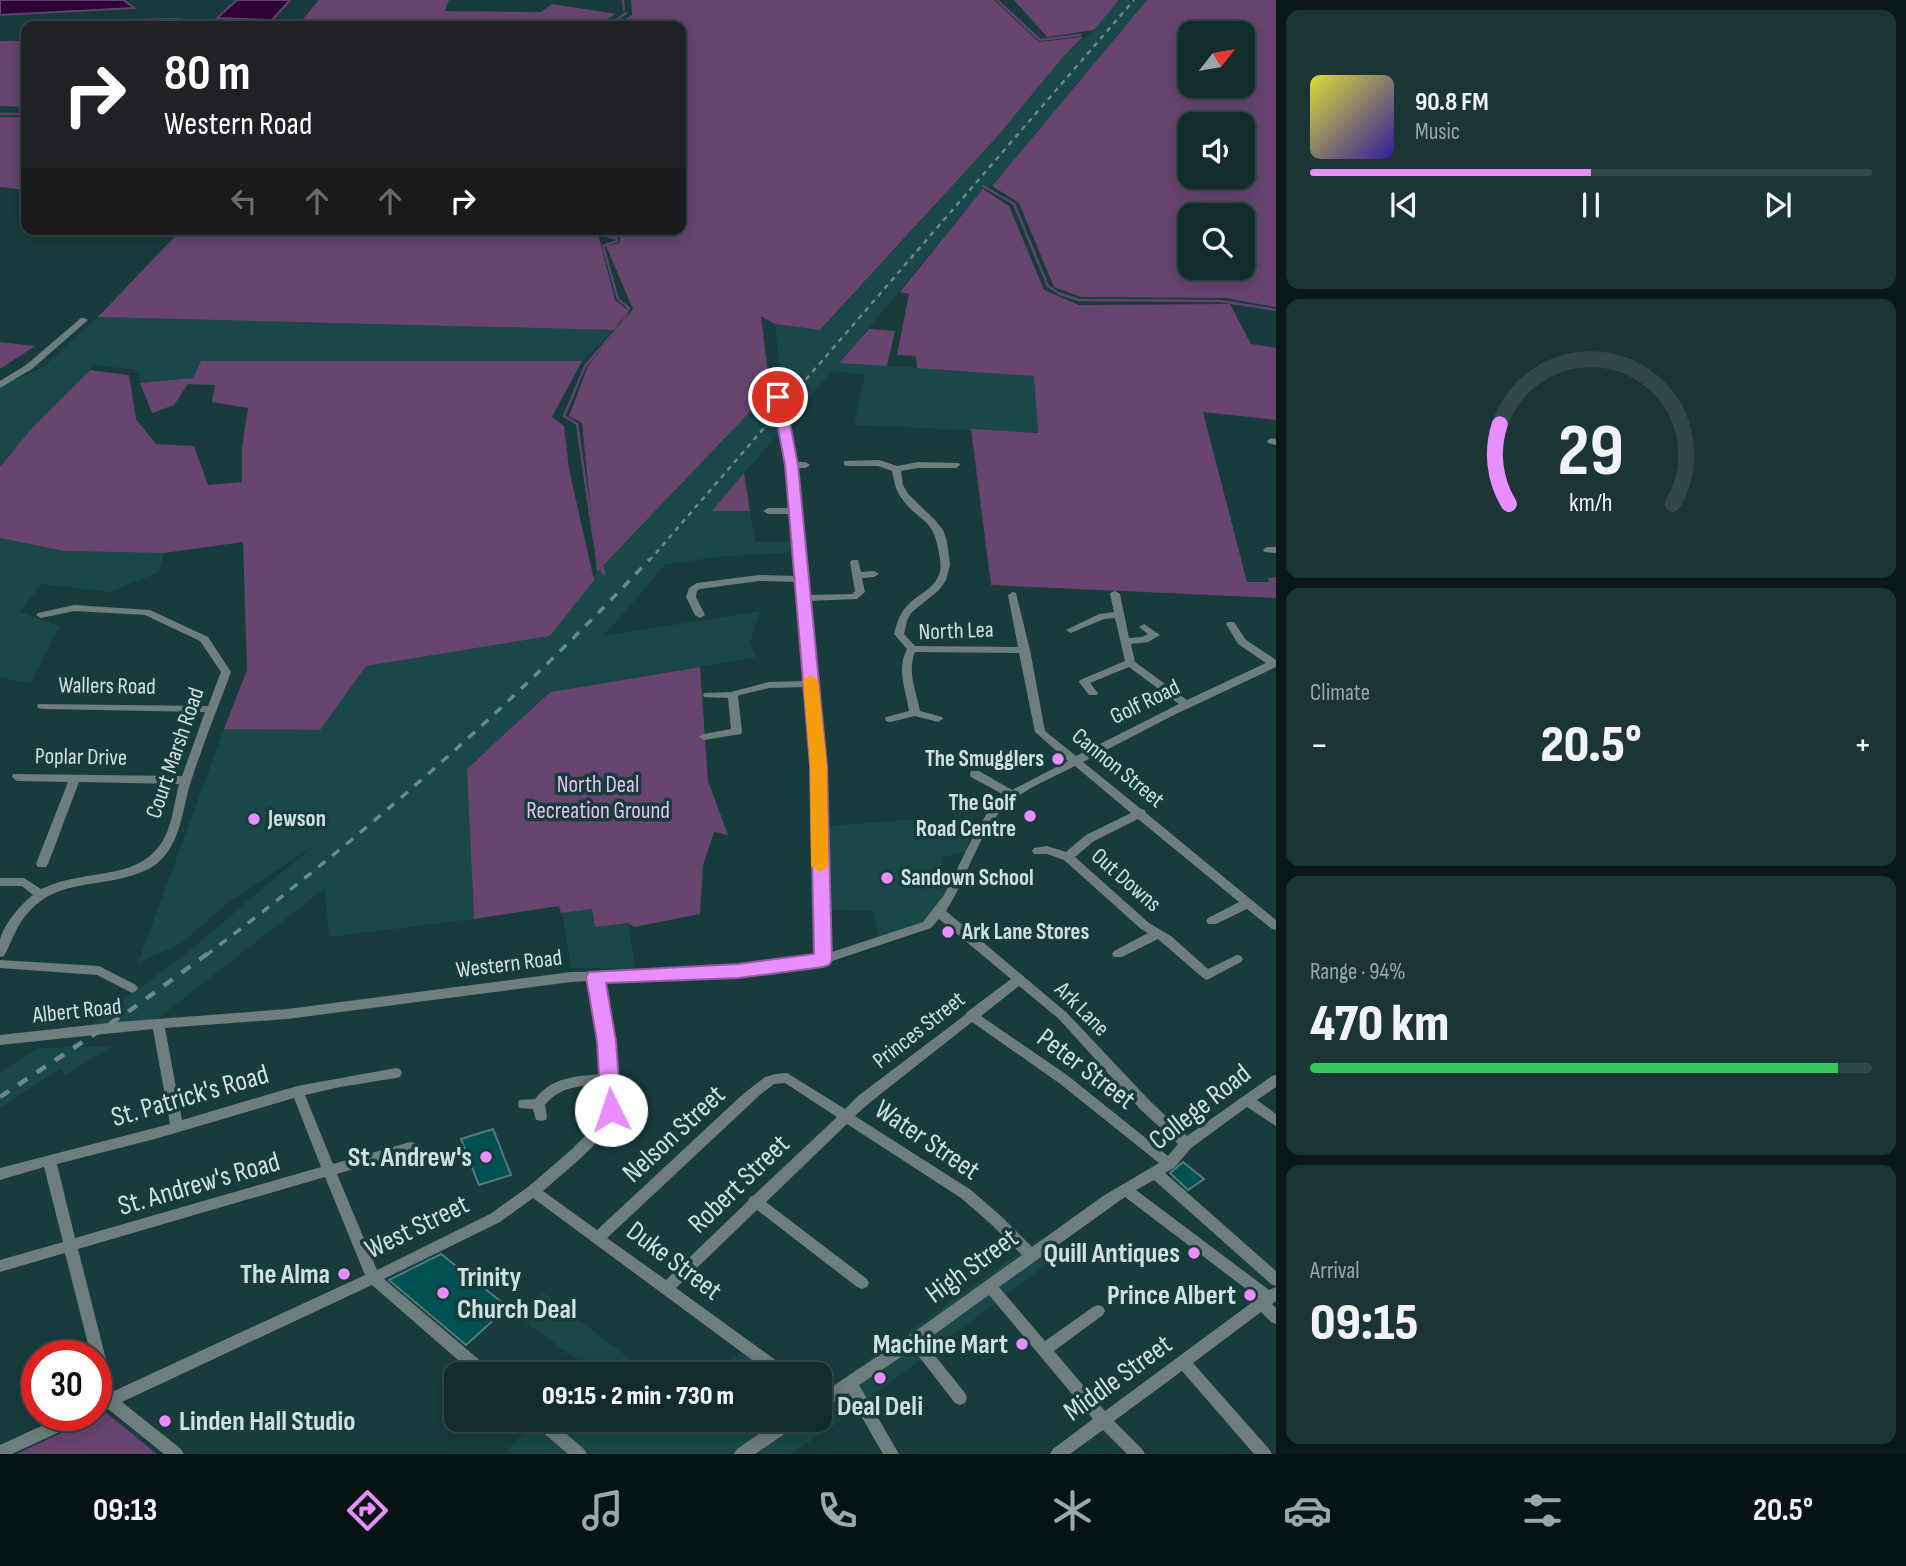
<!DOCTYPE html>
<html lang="en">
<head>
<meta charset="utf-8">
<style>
  :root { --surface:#122c2c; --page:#1b3434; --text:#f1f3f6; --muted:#9ca7a9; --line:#314848; --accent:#e98efe }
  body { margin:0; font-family:"Sofia Sans Condensed",sans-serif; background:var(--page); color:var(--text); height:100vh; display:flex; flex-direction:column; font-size:26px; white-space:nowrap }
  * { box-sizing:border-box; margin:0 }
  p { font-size:23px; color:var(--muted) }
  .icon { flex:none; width:38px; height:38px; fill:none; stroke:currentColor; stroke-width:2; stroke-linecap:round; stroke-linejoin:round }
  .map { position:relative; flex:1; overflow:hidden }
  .details { display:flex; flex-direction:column; gap:10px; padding:10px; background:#0a1818; width:630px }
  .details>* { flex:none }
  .top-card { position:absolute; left:21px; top:21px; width:665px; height:214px; border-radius:14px; box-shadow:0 4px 18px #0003,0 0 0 2px var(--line); background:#202124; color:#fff; overflow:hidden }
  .needle { width:46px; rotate:59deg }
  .tools { position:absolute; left:1178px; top:21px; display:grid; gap:14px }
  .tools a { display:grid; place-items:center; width:77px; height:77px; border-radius:14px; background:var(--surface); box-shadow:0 4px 18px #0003,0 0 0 2px var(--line); font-size:35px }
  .speed { position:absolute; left:21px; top:1340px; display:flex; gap:14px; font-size:35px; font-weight:700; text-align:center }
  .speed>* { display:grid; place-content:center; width:91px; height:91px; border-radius:50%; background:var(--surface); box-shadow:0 4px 18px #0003,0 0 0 2px var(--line); line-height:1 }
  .speed .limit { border:10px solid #d22; background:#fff; color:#111 }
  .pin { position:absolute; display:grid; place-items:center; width:60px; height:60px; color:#fff; margin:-30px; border:4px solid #fff; border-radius:50%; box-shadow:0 2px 7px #0007 }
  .me { position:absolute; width:77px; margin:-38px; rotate:356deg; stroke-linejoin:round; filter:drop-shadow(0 0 5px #0008) }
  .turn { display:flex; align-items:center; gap:24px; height:147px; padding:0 28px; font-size:32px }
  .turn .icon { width:91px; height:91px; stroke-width:2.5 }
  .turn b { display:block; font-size:49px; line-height:60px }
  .lanes { display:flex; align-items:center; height:66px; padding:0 28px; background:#0003; justify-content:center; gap:35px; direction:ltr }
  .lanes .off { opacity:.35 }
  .big { font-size:52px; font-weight:800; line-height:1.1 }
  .details .widget { flex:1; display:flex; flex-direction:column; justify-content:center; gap:10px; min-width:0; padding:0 24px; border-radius:14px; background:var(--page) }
  .details .dial { align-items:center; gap:0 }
  .dial svg { height:182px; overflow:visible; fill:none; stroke:var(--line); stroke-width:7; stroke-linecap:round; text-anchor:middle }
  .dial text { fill:var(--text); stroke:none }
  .song { display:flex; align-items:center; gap:21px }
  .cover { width:84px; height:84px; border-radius:10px; background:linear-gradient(135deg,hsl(60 70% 55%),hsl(250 70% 35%)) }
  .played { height:7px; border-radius:4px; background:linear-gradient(90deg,var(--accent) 50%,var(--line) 50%) }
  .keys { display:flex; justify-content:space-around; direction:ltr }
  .heat { display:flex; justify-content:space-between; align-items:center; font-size:38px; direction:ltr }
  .charge { height:10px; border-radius:5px; background:linear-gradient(90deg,#34c759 94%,var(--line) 0) }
  .trip { position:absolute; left:444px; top:1362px; width:388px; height:70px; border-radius:14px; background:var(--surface); box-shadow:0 4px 18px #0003,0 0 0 2px var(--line); font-weight:800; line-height:70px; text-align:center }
  .tabs { display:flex; height:112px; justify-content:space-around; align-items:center; background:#071212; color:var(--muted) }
  .tabs .icon { width:49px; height:49px }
  .tabs .selected { color:var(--accent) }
  .tabs b { font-size:32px; color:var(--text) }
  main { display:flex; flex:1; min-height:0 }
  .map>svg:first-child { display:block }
</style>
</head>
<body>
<main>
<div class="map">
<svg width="1276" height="1454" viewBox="0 0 1276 1454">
  <rect width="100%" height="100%" fill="#183b3b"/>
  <path fill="#1a4848" d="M1119,0H1147L992,186L983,189L840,363L1034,375L1038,433L854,425L865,375L832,371L796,414L785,416L775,324L821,330L996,138L1063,57L1094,30Z
    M98,317L614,330L582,361H201L193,378L140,383L137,370L94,365L32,428L0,467V386L43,367Z
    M770,391L778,434L713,510L750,511L756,542H794L796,552L716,557L665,565L604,636L760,611L750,642L756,657L550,692L467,769L474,919L329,937L325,888L156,1020L84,1029L183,956L313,846L229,902L180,944L138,963L224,729L319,730L366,666L550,636L597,572Z
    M0,538L64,551L164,553L159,572L110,592L41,584L20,612L60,626L31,684L0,677Z
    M919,819L936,821L972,836L965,852L943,857L941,869L948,888L934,913L923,922L880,940L873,911L830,910L828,826Z
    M592,909L595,927L628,923L636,969L571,968L562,912Z
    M112,1046L66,1075L60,1069L0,1108V1072L38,1048Z
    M1040,1238L1059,1255L830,1428L791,1454H504L537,1419H821V1394Z
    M542,1292L650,1374H591L593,1371L518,1317Z
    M741,1353L773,1374H710Z"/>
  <path fill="#67456f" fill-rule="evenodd" d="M319,0H449L445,11L541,12L552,4L616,14L594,26H297Z
    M631,0H994L1039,42L1083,37L1063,57L996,138L820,330L775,324L761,316L770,391L597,572L582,423L569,416L588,366L633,309L606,246L620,243V236L595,232V229H681V26H611L632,15Z
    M1014,0H1119L1094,30L1047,37Z
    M1147,0H1276V307L1225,298L1081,297L1054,287L1019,203L992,186ZM1190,33H1242V86H1190ZM1190,124H1242V177H1190ZM1190,215H1242V268H1190Z
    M175,18L270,26H118L127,19Z
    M0,41H26V107L0,106Z
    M0,117H26V190L0,187Z
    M983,189L1009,206L1044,290L1079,305L1230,304L1251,344L1276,348V420L1203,412L1247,582H1269L1268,578L1276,577V598L991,585L971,429L1038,433L1034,376L917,368L916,356L897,355L909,294L900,292Z
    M182,229H584V233L599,237L615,300L628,310L614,330L98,317Z
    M869,329L895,331L887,366L839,363Z
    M0,342L35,346L0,369Z
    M201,361H582L552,417L564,426L569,469L594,580L550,636L366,666L320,730L224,729L247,670L243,542L164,553L64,551L0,538V467L32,428L90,370L129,375L136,419L156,444L194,446L208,485L242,482V447L248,408L212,402L215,385L188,384L174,405L152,413L140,383L193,378Z
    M744,473L750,511H712Z
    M700,667L708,781L728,835L714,832L703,865L700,914L634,927L628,923L595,927L592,909L561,913L559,906L474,919L467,769L550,692Z
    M104,1411L157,1454H17L96,1416Z"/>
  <path fill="#30003a" stroke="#5f446c" stroke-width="2" d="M0,0H123L134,8L0,15Z
    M237,0H290L272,20L217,18Z"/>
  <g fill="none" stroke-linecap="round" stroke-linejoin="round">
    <path stroke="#5f446c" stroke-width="2.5" d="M623,0L624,10
      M997,0L1040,40L1080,35
      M608,26L626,13
      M0,114H26
      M983,186L1014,204L1048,286L1060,294L1079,300L1220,301L1276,310
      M590,229V233L616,238L617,241L603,246L618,299L629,308L622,323L585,366L564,416L577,424L594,541L600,561"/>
    <path stroke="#5f446c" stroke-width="3.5" d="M599,559L604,574"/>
  </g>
  <path fill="#005151" stroke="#567a79" stroke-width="2" d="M493,1129L511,1175L479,1185L461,1139Z
    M1183,1162L1204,1179L1188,1190L1170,1173Z
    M441,1254L508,1307L466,1345L389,1280Z"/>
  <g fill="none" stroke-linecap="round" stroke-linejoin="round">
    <path fill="#6e7d7d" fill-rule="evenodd" d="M81,318H84L88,320L32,369L0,388V381L26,365Z
      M778,394L782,397L795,462H806L810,465L806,468H796L806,577L808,579V595L852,594L855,591L850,562L852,560H858L861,572L874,571L879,574L874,577L862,578L865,592L857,599L808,601L824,766L829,953L923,922L944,895L975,833L986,815L1004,795L971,777L970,774L971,771H979L1012,790L1068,761L1035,732L1019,653L915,652C907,672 916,691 920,711L942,717L943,719L938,722L915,716L890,722L886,721L885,719L886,717L909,711C906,690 896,670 907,649L894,634C897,621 901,610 912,601C922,593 934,587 939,575C942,567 940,561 939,553C933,515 918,523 900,496C895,488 894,480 892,471L878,466H847L844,465V461L879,460L897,466L918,462L959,463L960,465L956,468H918L901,471L903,485L908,494L935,520L943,530L947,541L950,565L946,580L939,590L911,613L907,621L904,634L915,646L1018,647L1008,595L1013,592L1016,593L1030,650L1045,731L1076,756L1179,704L1129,667L1090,683L1098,693L1097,695H1089L1079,682L1080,680L1125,661L1115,618L1104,619L1071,633L1066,630L1099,614L1114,612L1110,594L1112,592L1115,591L1120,594L1129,638L1142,637L1148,634L1139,627L1144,624L1160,635L1148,642L1131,644L1135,662L1187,700L1266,663L1238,644L1226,624L1228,622H1234L1246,640L1276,660V667L1176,714L1083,762L1141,809L1145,810L1146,813L1276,920V930L1272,929L1247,909L1216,924H1208L1206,921L1208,918L1239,902L1138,819L1094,841L1075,857L1149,923L1171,936L1208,969L1237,955L1241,956L1243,959L1241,962L1207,980L1203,978L1158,939L1122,957H1114L1112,954L1114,951L1148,933L1141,929L1064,860L1047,854H1034L1032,851L1034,848L1047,846L1066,852L1086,835L1131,813L1075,766C1054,777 1031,786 1013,800C980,824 968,878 946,911L1067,1013L1151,1102L1187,1136L1272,1076L1276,1075V1087L1257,1100L1276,1114V1126L1247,1107L1191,1148L1174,1168L1165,1173L1276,1271V1286L1271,1284L1154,1180L1136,1190L1269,1290L1276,1287V1301L1272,1304L1276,1308V1324L1271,1322L1261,1312L1193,1363L1269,1449L1272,1454H1254L1182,1371L1114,1421L1142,1449L1145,1454H1127L1103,1430L1070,1454H1050L1053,1449L1093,1419L989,1295L924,1342L965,1393L967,1398L965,1403L960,1405L955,1403L913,1349L859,1385L899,1454H883L848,1393L821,1409V1394L917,1330L1022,1255L992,1225L961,1198L847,1124L766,1202L867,1279L869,1283L867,1287L862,1289L857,1287L757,1210L676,1288L788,1369L790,1374H771L533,1198L500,1222L384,1279L490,1369L492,1374H474L372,1285L122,1402L181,1449L184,1454H164L108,1409L96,1414V1400L101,1398L96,1379V1356H91L65,1253L0,1272V1260L63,1242L44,1167L0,1180V1168L170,1124L153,1029L0,1045V1035L118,1022L287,1009L571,972L651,971L781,962L817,957L814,766L807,687L769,688L740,695L738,696L742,732L741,734L704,740L699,737L704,734L731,729L728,698L704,697L703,695L704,693L731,692L769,682L806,681L797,582L759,581L700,589L697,591L696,597L705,615L700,618L695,615L686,597L689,588L697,583L759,575L797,576L791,514H768L763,511L768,508H790L787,465L774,397ZM939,919L1011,979L967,1012L965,1015L858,1096L845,1109L787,1073L775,1074L765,1077L742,1095L597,1230L543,1191L581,1158L605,1134L617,1110L612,1037L602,981H651L781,972L823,964L931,928ZM590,981L600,1037L602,1074C576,1076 552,1077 535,1099L519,1100L518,1104L519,1108L533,1109L536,1120L541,1121L546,1120L547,1116L545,1105C560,1086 580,1086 603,1085L605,1110L595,1126L571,1150L528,1187L490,1214L377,1270L337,1174L410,1152L415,1151L417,1147L415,1143L410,1142L333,1164L305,1095L340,1087L396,1078L400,1077L402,1073L400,1069L396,1068L297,1086L182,1120L165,1028L287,1019L571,982ZM1019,986L1059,1019L1141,1110L1178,1144L1168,1156L1067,1075L981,1016ZM972,1022L1059,1083L1159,1163L1103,1196L1032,1247L1002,1217L971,1190L855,1116L868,1104ZM785,1083L837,1117L754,1195L750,1197L748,1201L666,1280L607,1238L761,1094L774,1084ZM294,1098L321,1167L75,1238L57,1164L155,1139ZM325,1177L365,1275L114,1391L78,1249ZM1125,1197L1258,1298L1105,1411L1054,1351L1103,1315L1105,1311L1103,1307L1098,1305L1093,1307L1045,1341L999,1287Z
      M1271,438L1276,439V445L1268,443L1267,441Z
      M1268,547H1276V553L1265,552L1263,550L1265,548Z
      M74,605L150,610L208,637L231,672C218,707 204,742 192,778C182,807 182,845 155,865C142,874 124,878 109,881C70,887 40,889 18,927C13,936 9,947 4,956L0,957C0,952 0,946 0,940C3,925 21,904 33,895L22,886H0V878H24L41,889C54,883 68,879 82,877C110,872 141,871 160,845C172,829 174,803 179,784L79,782L48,864L46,867H38L36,864L68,782L17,781L12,777L13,774L182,776L205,712L42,709L38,708L37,706L38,704L208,706L221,672L200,641L145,615L74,611L41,618L36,615L38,613Z
      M0,960L99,966L136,985L138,988L136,991L132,993L97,975L0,968Z
      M63,1416H85L83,1421L12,1454H0V1445Z
      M531,1419H549L584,1449L587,1454H568L533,1424Z
      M781,1419H801L799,1424L755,1454H734L737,1449Z"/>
    <path stroke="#6d8888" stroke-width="2.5" stroke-dasharray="5 5" stroke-linecap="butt" d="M649,561L1134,0"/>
    <path stroke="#6d8888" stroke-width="3.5" stroke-dasharray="9 9" stroke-linecap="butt" d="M205,956C364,836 514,704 650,559"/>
    <path stroke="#6d8888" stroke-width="4.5" stroke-dasharray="11 11" stroke-linecap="butt" d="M0,1097L132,1009L207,954"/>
  </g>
  <path fill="#e98efe" stroke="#975ca5" stroke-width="2" d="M778,393L785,397L798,465L827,766L832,960L829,965L823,967L738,978L606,983L616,1041L621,1110L618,1116L611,1118L604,1116L601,1110L597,1041L586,977L589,972L738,964L814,954L810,766L785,465L772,397Z"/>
  <path fill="#f59e0b" d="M810,675L818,680L827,766L828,866L820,872L811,866L810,766L803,680Z"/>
  <g fill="#e98efe" stroke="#183b3b" stroke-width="2.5">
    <circle cx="1058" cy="759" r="7"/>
    <circle cx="1030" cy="816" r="7"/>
    <circle cx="254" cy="819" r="7"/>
    <circle cx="887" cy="878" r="7"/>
    <circle cx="948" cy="932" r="7"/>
    <circle cx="486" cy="1157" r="7"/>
    <circle cx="1194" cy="1253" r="7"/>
    <circle cx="344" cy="1274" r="7"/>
    <circle cx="443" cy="1293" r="7"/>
    <circle cx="1250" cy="1295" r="7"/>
    <circle cx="1022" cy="1344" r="7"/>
    <circle cx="880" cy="1378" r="7"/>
    <circle cx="165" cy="1421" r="7"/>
  </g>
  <g text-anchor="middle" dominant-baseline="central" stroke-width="7" stroke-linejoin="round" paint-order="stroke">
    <g font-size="23" fill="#cee1e0" stroke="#183b3b">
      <text transform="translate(956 631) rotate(-2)">North Lea</text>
      <text transform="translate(107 686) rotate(1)">Wallers Road</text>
      <text transform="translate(1145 702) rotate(-26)">Golf Road</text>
      <text transform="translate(175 753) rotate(-71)">Court Marsh Road</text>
      <text transform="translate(81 757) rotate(1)">Poplar Drive</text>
      <text transform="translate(1118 768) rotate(39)">Cannon Street</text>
      <text transform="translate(1126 880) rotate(41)">Out Downs</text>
      <text transform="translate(509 964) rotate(-7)">Western Road</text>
      <text transform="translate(1082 1009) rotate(45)">Ark Lane</text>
      <text transform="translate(77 1011) rotate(-6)">Albert Road</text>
      <text transform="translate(919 1030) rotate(-38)">Princes Street</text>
    </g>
    <g font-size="23" font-weight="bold" fill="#cee1e0" stroke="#183b3b" text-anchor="start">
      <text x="1044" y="759" text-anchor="end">The Smugglers</text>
      <text x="1016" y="803" text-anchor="end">The Golf<tspan x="1016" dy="26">Road Centre</tspan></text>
      <text x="268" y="819">Jewson</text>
      <text x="901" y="878">Sandown School</text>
      <text x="962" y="932">Ark Lane Stores</text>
    </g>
    <g font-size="23" fill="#eabff4" stroke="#183b3b">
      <text x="598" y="785">North Deal<tspan x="598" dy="26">Recreation Ground</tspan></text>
    </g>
    <g font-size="28" fill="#cee1e0" stroke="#183b3b">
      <text transform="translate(1086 1069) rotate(37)">Peter Street</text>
      <text transform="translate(190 1096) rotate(-16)">St. Patrick's Road</text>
      <text transform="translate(1200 1107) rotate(-38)">College Road</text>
      <text transform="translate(674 1134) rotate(-43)">Nelson Street</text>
      <text transform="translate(927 1140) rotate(34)">Water Street</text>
      <text transform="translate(199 1184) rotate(-16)">St. Andrew's Road</text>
      <text transform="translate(739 1184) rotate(-44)">Robert Street</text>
      <text transform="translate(417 1227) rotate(-26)">West Street</text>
      <text transform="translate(674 1261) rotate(37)">Duke Street</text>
      <text transform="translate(972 1266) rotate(-36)">High Street</text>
      <text transform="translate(1118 1378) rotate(-36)">Middle Street</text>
    </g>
    <g font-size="28" font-weight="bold" fill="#cee1e0" stroke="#183b3b" text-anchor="end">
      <text x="472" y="1157">St. Andrew's</text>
      <text x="1180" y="1253">Quill Antiques</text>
      <text x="330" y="1274">The Alma</text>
      <text x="457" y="1277" text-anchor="start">Trinity<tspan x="457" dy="32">Church Deal</tspan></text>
      <text x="1236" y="1295">Prince Albert</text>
      <text x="1008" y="1344">Machine Mart</text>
      <text x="880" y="1406" text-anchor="middle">Deal Deli</text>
      <text x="179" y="1421" text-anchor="start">Linden Hall Studio</text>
    </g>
  </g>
</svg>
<div class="tools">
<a><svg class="needle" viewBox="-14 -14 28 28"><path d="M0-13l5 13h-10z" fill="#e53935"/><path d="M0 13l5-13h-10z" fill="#9ca7a9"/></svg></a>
<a><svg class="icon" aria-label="sound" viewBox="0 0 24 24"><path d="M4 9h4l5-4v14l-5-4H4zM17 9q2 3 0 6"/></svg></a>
<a><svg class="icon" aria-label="search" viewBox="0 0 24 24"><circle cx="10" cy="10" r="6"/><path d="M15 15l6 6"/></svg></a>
</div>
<div class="speed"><div class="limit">30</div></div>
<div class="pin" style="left:778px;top:397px;background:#d93025"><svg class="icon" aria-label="arrive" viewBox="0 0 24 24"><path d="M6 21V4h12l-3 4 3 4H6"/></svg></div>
<svg class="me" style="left:611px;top:1110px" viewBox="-20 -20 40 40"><circle r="19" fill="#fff"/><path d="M0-13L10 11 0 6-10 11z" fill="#e98efe"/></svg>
<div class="trip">09:15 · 2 min · 730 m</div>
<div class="top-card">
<div class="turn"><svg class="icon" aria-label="right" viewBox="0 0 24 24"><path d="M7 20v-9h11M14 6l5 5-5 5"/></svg><div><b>80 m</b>Western Road</div></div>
<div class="lanes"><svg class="icon off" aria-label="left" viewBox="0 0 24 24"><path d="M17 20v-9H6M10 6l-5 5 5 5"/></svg><svg class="icon off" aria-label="ahead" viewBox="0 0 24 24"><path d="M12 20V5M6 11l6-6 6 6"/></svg><svg class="icon off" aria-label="ahead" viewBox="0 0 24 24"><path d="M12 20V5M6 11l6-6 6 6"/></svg><svg class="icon" aria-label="right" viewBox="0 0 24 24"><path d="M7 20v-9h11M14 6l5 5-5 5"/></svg></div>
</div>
</div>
<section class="details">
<div class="widget">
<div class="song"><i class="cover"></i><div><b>90.8 FM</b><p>Music</p></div></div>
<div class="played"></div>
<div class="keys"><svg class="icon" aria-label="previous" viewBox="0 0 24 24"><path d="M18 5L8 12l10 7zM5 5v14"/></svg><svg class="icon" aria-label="pause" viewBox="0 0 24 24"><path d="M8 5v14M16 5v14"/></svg><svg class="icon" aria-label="next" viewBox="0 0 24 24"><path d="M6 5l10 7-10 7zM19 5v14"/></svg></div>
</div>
<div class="widget dial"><svg viewBox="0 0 100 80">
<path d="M14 69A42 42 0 1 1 86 69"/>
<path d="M14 69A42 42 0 0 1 10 34" stroke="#e98efe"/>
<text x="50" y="56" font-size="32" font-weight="700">29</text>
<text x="50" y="72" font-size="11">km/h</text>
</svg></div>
<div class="widget"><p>Climate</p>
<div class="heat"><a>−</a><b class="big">20.5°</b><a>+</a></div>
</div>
<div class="widget"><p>Range · 94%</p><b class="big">470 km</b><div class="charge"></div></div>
<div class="widget"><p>Arrival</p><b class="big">09:15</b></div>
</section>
</main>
<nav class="tabs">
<b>09:13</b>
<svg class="icon selected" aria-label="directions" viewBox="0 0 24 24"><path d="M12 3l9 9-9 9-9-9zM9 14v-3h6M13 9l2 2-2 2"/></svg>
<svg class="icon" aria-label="music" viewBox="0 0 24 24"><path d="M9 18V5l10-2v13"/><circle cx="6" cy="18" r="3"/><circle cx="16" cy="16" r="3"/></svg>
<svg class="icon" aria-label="phone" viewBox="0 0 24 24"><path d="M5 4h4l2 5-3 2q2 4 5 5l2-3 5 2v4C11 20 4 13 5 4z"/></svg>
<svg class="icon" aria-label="climate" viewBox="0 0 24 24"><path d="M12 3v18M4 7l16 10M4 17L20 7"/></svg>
<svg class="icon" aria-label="car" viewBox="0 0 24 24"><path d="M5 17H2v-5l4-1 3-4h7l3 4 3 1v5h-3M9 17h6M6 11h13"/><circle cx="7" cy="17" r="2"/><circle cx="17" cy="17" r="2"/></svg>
<svg class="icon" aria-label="filters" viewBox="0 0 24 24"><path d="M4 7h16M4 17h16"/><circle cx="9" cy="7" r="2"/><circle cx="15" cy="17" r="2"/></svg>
<b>20.5°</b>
</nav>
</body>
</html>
